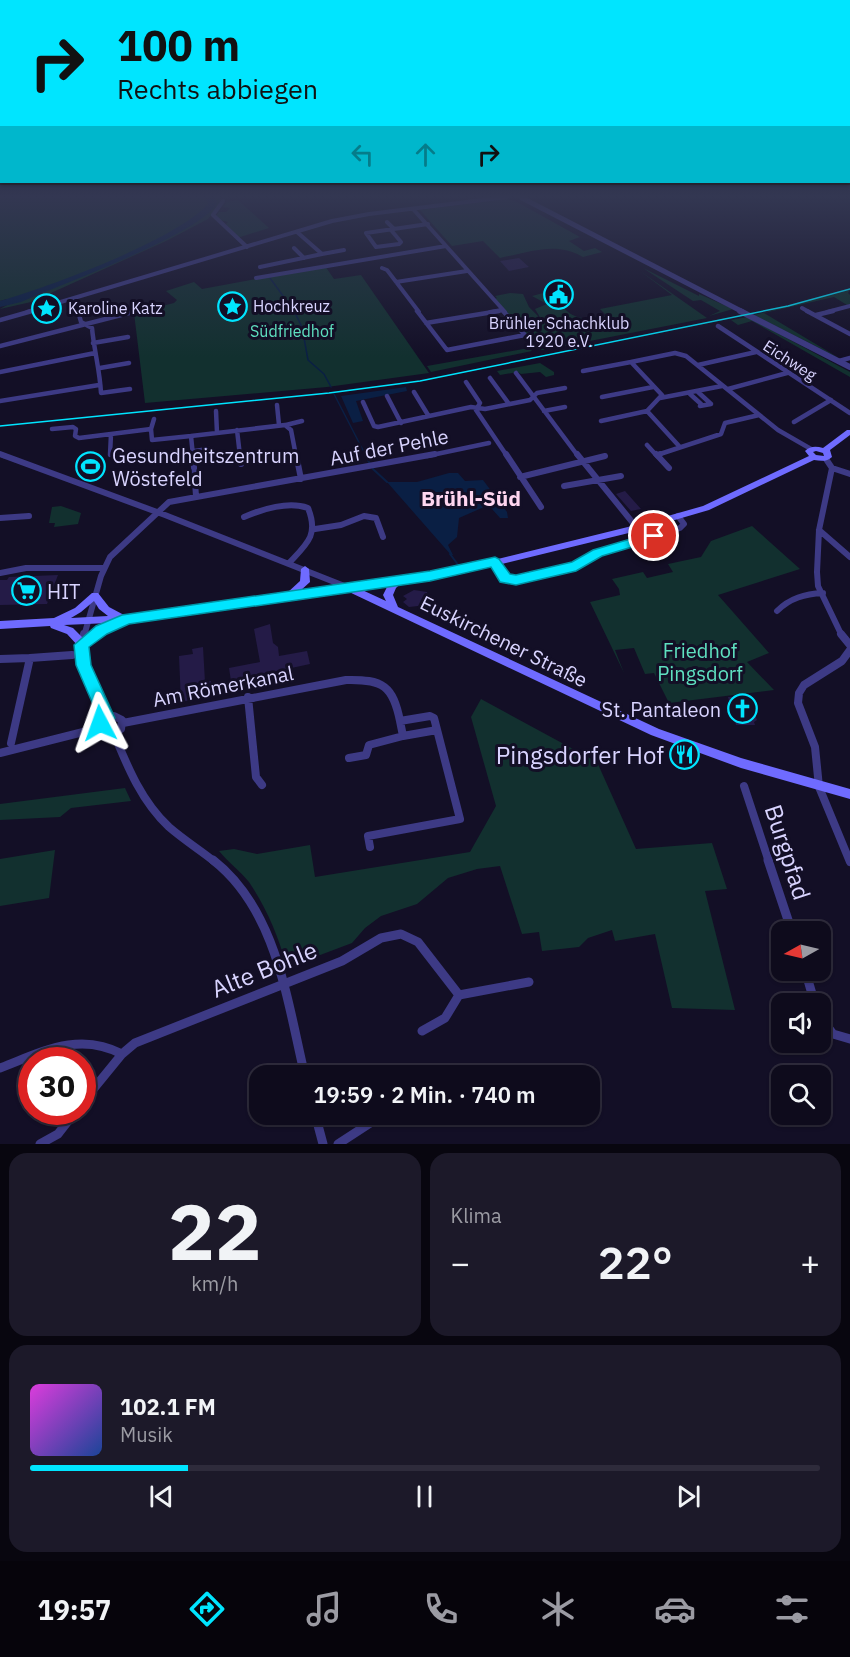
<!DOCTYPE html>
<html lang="de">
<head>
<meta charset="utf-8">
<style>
  :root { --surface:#0e0b1c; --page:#1c1929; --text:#f1f3f6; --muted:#9b9ba3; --line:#2e2b3b; --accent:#00e5ff }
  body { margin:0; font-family:"IBM Plex Sans",sans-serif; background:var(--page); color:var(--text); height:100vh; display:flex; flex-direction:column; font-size:22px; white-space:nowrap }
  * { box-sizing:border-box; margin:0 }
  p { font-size:20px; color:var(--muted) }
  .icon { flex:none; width:33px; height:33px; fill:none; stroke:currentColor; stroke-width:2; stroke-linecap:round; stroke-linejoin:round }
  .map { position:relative; height:1144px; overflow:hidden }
  .sheet { display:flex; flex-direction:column; gap:9px; padding:9px; background:#08060f; flex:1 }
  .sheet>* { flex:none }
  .top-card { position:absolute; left:0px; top:0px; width:850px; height:183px; box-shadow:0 2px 4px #0004,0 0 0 2px var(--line); background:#00e5ff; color:#111; overflow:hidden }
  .needle { width:39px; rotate:262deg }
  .buttons { position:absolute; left:771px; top:921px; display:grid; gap:12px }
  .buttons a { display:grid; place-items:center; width:60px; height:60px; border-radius:12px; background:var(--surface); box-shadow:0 2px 4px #0004,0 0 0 2px var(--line); font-size:30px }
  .speed { position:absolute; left:18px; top:1047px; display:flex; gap:12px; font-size:30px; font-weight:700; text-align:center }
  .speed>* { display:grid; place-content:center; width:78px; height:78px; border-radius:50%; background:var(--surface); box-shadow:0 2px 4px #0004,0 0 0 2px var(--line); line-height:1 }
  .speed .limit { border:9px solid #d22; background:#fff; color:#111 }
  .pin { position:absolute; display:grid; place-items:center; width:51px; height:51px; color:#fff; margin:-26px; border:3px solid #fff; border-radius:50%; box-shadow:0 2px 6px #0007 }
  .me { position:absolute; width:66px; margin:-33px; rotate:356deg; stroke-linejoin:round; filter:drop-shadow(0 0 4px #0008) }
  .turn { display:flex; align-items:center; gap:21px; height:126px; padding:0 18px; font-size:27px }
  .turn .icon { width:78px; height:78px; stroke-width:2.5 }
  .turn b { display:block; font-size:42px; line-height:51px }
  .lanes { display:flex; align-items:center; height:57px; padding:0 18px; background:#0003; justify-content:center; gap:30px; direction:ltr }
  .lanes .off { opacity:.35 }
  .big { font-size:45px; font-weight:600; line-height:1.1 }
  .sheet .tile { flex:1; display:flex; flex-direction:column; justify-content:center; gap:9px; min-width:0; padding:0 21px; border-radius:18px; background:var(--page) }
  .sheet .dial { align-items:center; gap:0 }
  .dial b { font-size:78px; line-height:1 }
  .song { display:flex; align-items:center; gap:18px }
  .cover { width:72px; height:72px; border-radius:9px; background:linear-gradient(135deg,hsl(300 70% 55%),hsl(220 70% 35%)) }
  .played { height:6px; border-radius:3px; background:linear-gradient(90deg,var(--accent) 20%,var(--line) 20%) }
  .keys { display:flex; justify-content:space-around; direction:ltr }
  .heat { display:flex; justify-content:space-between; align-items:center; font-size:33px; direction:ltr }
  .sheet .tiles { flex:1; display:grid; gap:9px; grid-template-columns:1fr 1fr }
  .tile:last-child { grid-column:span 2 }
  .trip { position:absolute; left:249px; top:1065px; width:351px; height:60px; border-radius:18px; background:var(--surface); box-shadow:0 2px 4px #0004,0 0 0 2px var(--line); font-weight:600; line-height:60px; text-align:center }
  .tab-bar { display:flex; height:96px; justify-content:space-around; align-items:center; background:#06040b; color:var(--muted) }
  .tab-bar .icon { width:42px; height:42px }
  .tab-bar .on { color:var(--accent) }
  .tab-bar b { font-size:27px; color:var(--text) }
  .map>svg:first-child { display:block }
</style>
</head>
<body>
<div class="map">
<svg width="850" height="1144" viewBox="0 0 850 1144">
  <rect width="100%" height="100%" fill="#130f26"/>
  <path fill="#12302f" d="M0,197H218L222,201L208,219L166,241L31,302L0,309L7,305V299L0,301Z
    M508,199L517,202L580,237L569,241L584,251L595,248L602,252L583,257C557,241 530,252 500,258L483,241L452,246L420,210Z
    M238,200L269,228L237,238L226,224L228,222L220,220L216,216L219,212H226L230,208L223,207L227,202Z
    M325,266L334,279L361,275L429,373L327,387L145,403L134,313L174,303L177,300L166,291L194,282L202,289Z
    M643,268L699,296V294L733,309L709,316L720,311L701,300L693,301Z
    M640,271L707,318L544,350H540L530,339L541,319L535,309L547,304L532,296L547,292C571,315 573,323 607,316L600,309L672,295Z
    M850,290L848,293L850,295V304L847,305L834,297L764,313L839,358L754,315Z
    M510,293L523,294L529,307L538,316L528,337L495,299L497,298L495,296Z
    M747,317L850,372V377L752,321L738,325L731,320Z
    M529,348L532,351L431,372L427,366Z
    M540,363L554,372V375L546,377L540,372L521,374L518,372L500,375L497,371Z
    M61,506L81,513L78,524L54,527L55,523H49L52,507Z
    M752,526L800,569L718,595L769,653L747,662L774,690L669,703L654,673L645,674L634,648L615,650L624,673L590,602L620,595L619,589L612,579L643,572L647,578L673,572L668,564L701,557L711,541Z
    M481,699L597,762L636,849L712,843L727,889L705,891L735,1010L672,1008L655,934L615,941L612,930L588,938L579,947L542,951L539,932L522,934L500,866L477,869L448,878L417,904L381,916L365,928L352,943L291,966L286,964C278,935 266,907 249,882C240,871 228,862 219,851L234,849L257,854L310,845L315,877L470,852L496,806L471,717Z
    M125,788L131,801L71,808L60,817L0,820V804Z
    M55,850L49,898L0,906V859Z"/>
  <path fill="#0a1f44" d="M205,197H214L217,203C203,233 59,285 21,302L0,307V301C49,287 176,240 208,204Z
    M406,387L407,391L356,401L363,421L353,423L341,396Z
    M449,473H458L465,481L483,480L507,512L508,518H500L492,509L484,507L459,518L457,537L448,545L453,555H451L387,482H417Z"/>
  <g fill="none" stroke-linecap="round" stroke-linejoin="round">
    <path stroke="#0a1f44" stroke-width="1.5" d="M270,278L294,311L302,327L308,360L324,374L331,387
      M334,394L366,456"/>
    <path stroke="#0a1f44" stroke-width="2" d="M365,454L370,464
      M373,469L387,482
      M450,554L459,566"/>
  </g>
  <path fill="#241b47" d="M519,258L529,267L509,271L500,261Z
    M79,459L89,461L103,464L94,473L80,469L85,465L75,463Z
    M625,491L641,509L631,511L616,494Z
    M58,575L47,604L0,605V580H7L9,577Z
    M414,590L427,592L429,600L436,604L409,607L403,602L407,599L403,596Z
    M270,624L273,643L278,647L279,656L307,651L310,664L231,681L229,668L260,662L254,629Z
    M203,647L205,682L211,681L212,696L181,702L179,656L193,654L192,649Z
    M728,697H744L750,702L757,720L754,722L755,725H736Z"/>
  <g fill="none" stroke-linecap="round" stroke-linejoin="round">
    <path stroke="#3d3a85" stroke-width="4" d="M223,201L213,215L247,247
      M413,209L505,312
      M387,222L394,229
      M391,230L401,242L399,244L376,247L366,233L428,224
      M297,232L322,254L344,250
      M294,248L304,258
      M260,267L322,254
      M382,268L387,270L419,312
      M256,278L446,246
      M396,282L467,271
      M74,299L78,312
      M802,308L809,312
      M27,312L332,221L369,214L507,197
      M490,312L502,310
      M827,312L850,306"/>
    <path stroke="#3d3a85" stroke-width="4.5" d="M78,311L81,322L92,328C94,350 100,371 101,393L130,389
      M417,311L447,350L525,335L503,311
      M807,311L850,334
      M816,315L833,311
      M0,320L32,311
      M426,323L499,311
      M718,326L850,413
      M93,343L128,337
      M0,346L133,312
      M839,361L850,358
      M698,365L756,352
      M100,368L129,363
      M583,371L631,362
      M0,372L95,353
      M516,373L578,456
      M490,378L509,404
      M466,382L480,403L476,410L507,456
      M728,389L787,373
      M414,392L428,415
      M690,394L701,404L700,406L711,404L698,392
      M387,396L401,423
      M602,397L653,387
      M660,398L722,386
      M0,401L99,385
      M363,402L374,426L378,427L471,407L485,409L530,400L537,393L565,388
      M277,405L279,425
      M216,411L217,433
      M544,411L565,407
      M601,421L647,411
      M794,422L831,400
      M286,425L302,421
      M52,429L73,427L76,429L75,436L79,438L151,429L152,440L191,436L193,456
      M151,429L154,419
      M237,430L240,456
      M191,436L285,425L291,430L296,456
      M647,445L657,456
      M679,446L647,411L662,395L631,362L675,353L686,356L778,430L811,449
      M0,454L4,456
      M110,455L111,434
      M657,455L721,434L725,423L759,415
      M179,456V453L209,449V456
      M427,456L489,443"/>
    <path stroke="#3d3a85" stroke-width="6" d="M0,454L165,515L347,587
      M179,454V460L209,456V454
      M193,454L196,496
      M240,454L241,464
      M296,454L301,479
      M506,454L541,507
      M577,454L637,528
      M656,454L669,468
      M657,455L660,454
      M826,459L832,468L819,530L817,572L818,586L842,636
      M832,468L850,474
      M520,477L605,456
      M564,486L621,476
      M244,517C262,509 289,501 308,508C319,535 307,544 289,563
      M0,518L29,516
      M315,529L341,525L364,516L376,518L383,537
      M819,530L850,557
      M494,562L505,578L516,580L576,566L597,553L680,528L684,524L678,516
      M0,573L26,568H104
      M777,611C790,598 805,594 823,593
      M84,636L101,576L110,557L169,502L435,454"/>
    <path stroke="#3d3a85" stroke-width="8" d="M84,634L81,654L107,718
      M841,634L850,645
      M0,659L30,658
      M248,697L256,777L262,785
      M114,716L122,720L121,729L110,735L101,733L99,728L102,721Z
      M400,721L403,736L437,730
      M123,723L346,680C383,679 393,686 400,721L430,716L434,718L460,819L368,836L370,847
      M114,734C128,768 142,802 169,827C184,840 200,850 215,862
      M11,743L30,658L72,655
      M0,753L99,728
      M349,758L366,755L369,745L403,736
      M744,786L769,862
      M850,862L819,787L815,747L798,703L799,693L804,685L842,661L850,650"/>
    <path stroke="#3d3a85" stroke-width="9" d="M213,860C277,910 287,1001 305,1076
      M768,860L792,932
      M805,970L815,1004
      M459,995L529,982
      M820,1017L833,1034L850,1039
      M0,1068C42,1052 79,1031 122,1054
      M82,1103L122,1054L135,1043L342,961L381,938L401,934L418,942L459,995L445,1018L422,1031
      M315,1114L323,1144
      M40,1144L58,1134L75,1112
      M338,1144L384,1114"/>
    <path stroke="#3d3a85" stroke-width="5" d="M522,198L743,312"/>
    <path stroke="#3d3a85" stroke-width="6" d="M740,311L850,367"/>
    <path fill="#6f6bff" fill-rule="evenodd" d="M847,430H850V435L830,450L832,457C827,462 821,461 814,460L709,510L637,531L461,574L401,583L396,588L393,595L398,607L659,729L741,758L850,789V799L741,768L651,735L347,591L146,621L126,622L125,624L105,633L82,648L79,647L67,634L51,628L50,626L0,629V621L54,618L75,608L92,593H98L109,607L124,615L146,613L287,593L300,581L301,569L305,566L309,569L310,582L300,591L461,568L636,525L703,506L809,456L805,451C810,446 816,446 823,448ZM816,451L823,453L824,456L816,455L813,452ZM388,585L383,595L386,601L360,589ZM94,601L99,609L108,616L71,618L81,612ZM109,623L99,627L83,638L73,628L64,625Z"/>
    <path stroke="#00e5ff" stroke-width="1.5" d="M0,426L329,393L420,381L788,306L850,289"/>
  </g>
  <linearGradient id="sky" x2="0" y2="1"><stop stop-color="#0a0815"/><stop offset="0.55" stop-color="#333752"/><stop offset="1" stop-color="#333752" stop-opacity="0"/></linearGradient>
  <rect width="850" height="357" fill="url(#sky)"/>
  <path fill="#00e5ff" stroke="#0095a6" stroke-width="1.5" d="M654,532L661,536L659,539L602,556L576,571L516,585L500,582L491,567L430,581L129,624L107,634L89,647L91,665L115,718C111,726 104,731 94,728L92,723L98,716L76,665L74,645L96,626L122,615L430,571L495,557L499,559L510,574L516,575L572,562L593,550Z"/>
  <defs>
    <symbol id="civic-ring" viewBox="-11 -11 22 22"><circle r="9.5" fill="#130f26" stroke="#00e5ff" stroke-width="1.5"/><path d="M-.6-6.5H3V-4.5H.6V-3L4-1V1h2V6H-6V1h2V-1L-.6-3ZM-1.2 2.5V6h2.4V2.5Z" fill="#00e5ff"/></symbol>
    <symbol id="sight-ring" viewBox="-11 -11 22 22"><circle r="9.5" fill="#130f26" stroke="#00e5ff" stroke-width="1.5"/><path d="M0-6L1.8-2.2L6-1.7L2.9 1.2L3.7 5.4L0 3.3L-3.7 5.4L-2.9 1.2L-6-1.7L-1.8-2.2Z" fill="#00e5ff"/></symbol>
    <symbol id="stadium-ring" viewBox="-11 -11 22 22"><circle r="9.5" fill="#130f26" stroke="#00e5ff" stroke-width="1.5"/><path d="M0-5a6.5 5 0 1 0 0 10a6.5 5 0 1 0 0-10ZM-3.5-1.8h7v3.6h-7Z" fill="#00e5ff"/></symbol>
    <symbol id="supermarket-ring" viewBox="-11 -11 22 22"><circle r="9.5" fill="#130f26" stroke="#00e5ff" stroke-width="1.5"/><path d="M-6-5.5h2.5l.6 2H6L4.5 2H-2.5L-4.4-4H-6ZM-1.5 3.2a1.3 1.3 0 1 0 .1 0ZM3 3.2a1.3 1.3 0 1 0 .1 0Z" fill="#00e5ff"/></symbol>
    <symbol id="church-ring" viewBox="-11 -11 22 22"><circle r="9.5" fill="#130f26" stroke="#00e5ff" stroke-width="1.5"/><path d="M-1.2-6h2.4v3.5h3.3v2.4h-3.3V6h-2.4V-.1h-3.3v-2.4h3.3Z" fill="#00e5ff"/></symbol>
    <symbol id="restaurant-ring" viewBox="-11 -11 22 22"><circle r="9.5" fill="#130f26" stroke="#00e5ff" stroke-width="1.5"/><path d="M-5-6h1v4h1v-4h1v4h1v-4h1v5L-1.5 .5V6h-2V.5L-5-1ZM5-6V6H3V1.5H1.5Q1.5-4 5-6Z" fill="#00e5ff"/></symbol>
  </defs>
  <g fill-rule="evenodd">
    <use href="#civic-ring" x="542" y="278" width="33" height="33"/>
    <use href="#sight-ring" x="216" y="290" width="33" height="33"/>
    <use href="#sight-ring" x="30" y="292" width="33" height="33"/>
    <use href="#stadium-ring" x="74" y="450" width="33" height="33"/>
    <use href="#supermarket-ring" x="10" y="574" width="33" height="33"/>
    <use href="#church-ring" x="726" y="692" width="33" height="33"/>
    <use href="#restaurant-ring" x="668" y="738" width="33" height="33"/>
  </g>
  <g text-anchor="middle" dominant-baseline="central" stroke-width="6" stroke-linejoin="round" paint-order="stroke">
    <g font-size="16" fill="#d9d4ff" stroke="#130f26" text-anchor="start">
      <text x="253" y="306">Hochkreuz</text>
      <text x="68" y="308">Karoline Katz</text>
      <text x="559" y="323" text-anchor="middle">Brühler Schachklub<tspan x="559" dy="18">1920 e.V.</tspan></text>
    </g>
    <g font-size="16" fill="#5fe0c0" stroke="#130f26">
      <text x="292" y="331">Südfriedhof</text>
    </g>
    <g font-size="16" fill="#d9d4ff" stroke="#130f26">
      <text transform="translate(790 360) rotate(33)">Eichweg</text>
    </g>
    <g font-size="20" fill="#d9d4ff" stroke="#130f26">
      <text transform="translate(389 447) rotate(-11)">Auf der Pehle</text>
      <text transform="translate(504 641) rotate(26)">Euskirchener Straße</text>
      <text transform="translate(223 686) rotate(-11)">Am Römerkanal</text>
    </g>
    <g font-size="20" fill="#d9d4ff" stroke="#130f26" text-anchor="start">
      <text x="112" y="455">Gesundheitszentrum<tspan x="112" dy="23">Wöstefeld</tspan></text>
      <text x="47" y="591">HIT</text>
      <text x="721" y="709" text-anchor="end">St. Pantaleon</text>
    </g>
    <g font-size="20" fill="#5fe0c0" stroke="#130f26">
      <text x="700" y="650">Friedhof<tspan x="700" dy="23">Pingsdorf</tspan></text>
    </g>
    <g font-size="21" font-weight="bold" fill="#ffd6f0" stroke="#130f26">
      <text x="471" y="498">Brühl-Süd</text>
    </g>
    <g font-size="24" fill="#d9d4ff" stroke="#130f26" text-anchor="end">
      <text x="664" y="755">Pingsdorfer Hof</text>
    </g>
    <g font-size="24" fill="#d9d4ff" stroke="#130f26">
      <text transform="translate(788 852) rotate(72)">Burgpfad</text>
      <text transform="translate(264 969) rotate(-22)">Alte Bohle</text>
    </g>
  </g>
</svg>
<div class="buttons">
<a><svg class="needle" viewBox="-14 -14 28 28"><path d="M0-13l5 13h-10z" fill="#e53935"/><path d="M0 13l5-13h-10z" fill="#9b9ba3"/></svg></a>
<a><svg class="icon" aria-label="sound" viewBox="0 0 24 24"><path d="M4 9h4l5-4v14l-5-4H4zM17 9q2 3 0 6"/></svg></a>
<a><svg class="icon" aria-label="search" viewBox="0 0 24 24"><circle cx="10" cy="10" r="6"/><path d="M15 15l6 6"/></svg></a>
</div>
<div class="speed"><div class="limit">30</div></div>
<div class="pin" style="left:654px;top:536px;background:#d93025"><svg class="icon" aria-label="arrive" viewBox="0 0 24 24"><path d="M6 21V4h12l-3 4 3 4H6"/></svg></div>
<svg class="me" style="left:100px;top:723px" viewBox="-20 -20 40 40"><path d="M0-17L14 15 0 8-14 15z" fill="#00e5ff" stroke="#fff" stroke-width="4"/></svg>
<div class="trip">19:59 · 2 Min. · 740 m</div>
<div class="top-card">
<div class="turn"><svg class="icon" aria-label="right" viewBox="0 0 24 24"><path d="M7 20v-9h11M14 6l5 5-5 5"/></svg><div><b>100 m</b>Rechts abbiegen</div></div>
<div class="lanes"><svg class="icon off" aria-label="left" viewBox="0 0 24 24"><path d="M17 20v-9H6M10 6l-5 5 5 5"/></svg><svg class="icon off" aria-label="ahead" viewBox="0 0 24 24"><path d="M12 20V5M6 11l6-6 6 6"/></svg><svg class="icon" aria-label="right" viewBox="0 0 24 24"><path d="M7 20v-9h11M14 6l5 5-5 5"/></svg></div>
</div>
</div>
<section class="sheet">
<div class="tiles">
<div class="tile dial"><b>22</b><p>km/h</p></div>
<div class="tile"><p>Klima</p>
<div class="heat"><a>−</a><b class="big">22°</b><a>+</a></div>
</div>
<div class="tile">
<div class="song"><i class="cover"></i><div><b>102.1 FM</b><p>Musik</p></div></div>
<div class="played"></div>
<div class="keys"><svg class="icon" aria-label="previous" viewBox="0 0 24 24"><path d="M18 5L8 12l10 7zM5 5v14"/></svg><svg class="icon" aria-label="pause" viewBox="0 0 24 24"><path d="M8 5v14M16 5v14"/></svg><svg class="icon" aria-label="next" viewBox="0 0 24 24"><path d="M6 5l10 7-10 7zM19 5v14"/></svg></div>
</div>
</div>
</section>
<nav class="tab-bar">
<b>19:57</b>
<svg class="icon on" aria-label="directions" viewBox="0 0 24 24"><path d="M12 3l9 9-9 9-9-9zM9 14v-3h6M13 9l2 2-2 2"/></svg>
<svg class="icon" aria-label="music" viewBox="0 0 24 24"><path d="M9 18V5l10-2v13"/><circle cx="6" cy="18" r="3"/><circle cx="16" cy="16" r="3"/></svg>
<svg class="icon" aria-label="phone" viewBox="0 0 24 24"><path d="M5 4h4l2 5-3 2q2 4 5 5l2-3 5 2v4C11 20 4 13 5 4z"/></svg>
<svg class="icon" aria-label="climate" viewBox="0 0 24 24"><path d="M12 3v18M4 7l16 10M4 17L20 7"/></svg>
<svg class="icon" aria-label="car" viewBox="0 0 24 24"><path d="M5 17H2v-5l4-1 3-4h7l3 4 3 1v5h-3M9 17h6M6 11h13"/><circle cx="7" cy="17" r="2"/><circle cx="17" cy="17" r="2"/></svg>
<svg class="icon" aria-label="filters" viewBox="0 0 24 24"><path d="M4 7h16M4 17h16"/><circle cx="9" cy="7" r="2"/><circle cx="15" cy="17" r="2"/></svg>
</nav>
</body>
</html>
